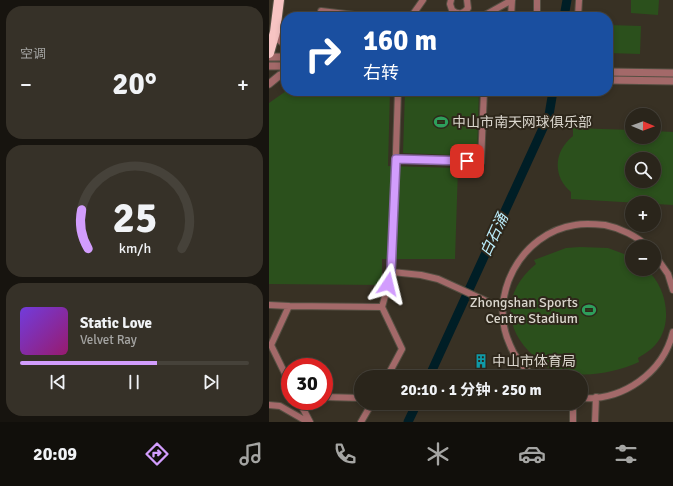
<!DOCTYPE html>
<html lang="zh">
<head>
<meta charset="utf-8">
<style>
  :root { --surface:#2a251b; --page:#363128; --text:#f1f3f6; --muted:#a5a5a3; --line:#46423a; --accent:#d29dfd }
  body { margin:0; font-family:Signika,"Noto Sans SC",sans-serif; background:var(--page); color:var(--text); height:100vh; display:flex; flex-direction:column; font-size:15px; white-space:nowrap }
  * { box-sizing:border-box; margin:0 }
  p { font-size:13px; color:var(--muted) }
  .icon { flex:none; width:22px; height:22px; fill:none; stroke:currentColor; stroke-width:2; stroke-linecap:round; stroke-linejoin:round }
  .map { position:relative; flex:1; overflow:hidden }
  .sheet { display:flex; flex-direction:column; gap:6px; padding:6px; background:#17140f; width:269px }
  .sheet>* { flex:none }
  .banner { position:absolute; left:12px; top:12px; width:332px; height:84px; border-radius:16px; box-shadow:0 2px 6px #0003,0 0 0 1px var(--line); background:#1a4fa0; color:#fff; overflow:hidden }
  .needle { width:26px; rotate:91deg }
  .tools { position:absolute; left:356px; top:108px; display:grid; gap:8px }
  .tools a { display:grid; place-items:center; width:36px; height:36px; border-radius:50%; background:var(--surface); box-shadow:0 2px 6px #0003,0 0 0 1px var(--line); font-size:20px }
  .speed { position:absolute; left:12px; top:358px; display:flex; gap:8px; font-size:20px; font-weight:700; text-align:center }
  .speed>* { display:grid; place-content:center; width:52px; height:52px; border-radius:50%; background:var(--surface); box-shadow:0 2px 6px #0003,0 0 0 1px var(--line); line-height:1 }
  .speed .limit { border:6px solid #d22; background:#fff; color:#111 }
  .pin { position:absolute; display:grid; place-items:center; width:34px; height:34px; color:#fff; margin:-17px; border-radius:8px; box-shadow:0 2px 6px #0006 }
  .me { position:absolute; width:44px; margin:-22px; rotate:10deg; stroke-linejoin:round; filter:drop-shadow(0 0 3px #0008) }
  .turn { display:flex; align-items:center; gap:14px; height:84px; padding:0 16px; font-size:18px }
  .turn .icon { width:52px; height:52px; stroke-width:2.5 }
  .turn b { display:block; font-size:28px; line-height:34px }
  .big { font-size:30px; font-weight:700; line-height:1.1 }
  .sheet .tile { flex:1; display:flex; flex-direction:column; justify-content:center; gap:6px; min-width:0; padding:0 14px; border-radius:16px; background:var(--page) }
  .sheet .dial { align-items:center; gap:0 }
  .dial svg { height:104px; overflow:visible; fill:none; stroke:var(--line); stroke-width:7; stroke-linecap:round; text-anchor:middle }
  .dial text { fill:var(--text); stroke:none }
  .song { display:flex; align-items:center; gap:12px }
  .cover { width:48px; height:48px; border-radius:6px; background:linear-gradient(135deg,hsl(260 70% 55%),hsl(320 70% 35%)) }
  .played { height:4px; border-radius:2px; background:linear-gradient(90deg,var(--accent) 60%,var(--line) 60%) }
  .keys { display:flex; justify-content:space-around; direction:ltr }
  .heat { display:flex; justify-content:space-between; align-items:center; font-size:22px; direction:ltr }
  .trip { position:absolute; left:85px; top:370px; width:234px; height:40px; border-radius:20px; background:var(--surface); box-shadow:0 2px 6px #0003,0 0 0 1px var(--line); font-weight:700; line-height:40px; text-align:center }
  .tabs { display:flex; height:64px; justify-content:space-around; align-items:center; background:#110f0b; color:var(--muted) }
  .tabs .icon { width:28px; height:28px }
  .tabs .selected { color:var(--accent) }
  .tabs b { font-size:18px; color:var(--text) }
  main { display:flex; flex:1; min-height:0 }
  .map>svg:first-child { display:block }
</style>
</head>
<body>
<main>
<section class="sheet">
<div class="tile"><p>空调</p>
<div class="heat"><a>−</a><b class="big">20°</b><a>+</a></div>
</div>
<div class="tile dial"><svg viewBox="0 0 100 80">
<path d="M14 69A42 42 0 1 1 86 69"/>
<path d="M14 69A42 42 0 0 1 9 39" stroke="#d29dfd"/>
<text x="50" y="56" font-size="32" font-weight="700">25</text>
<text x="50" y="72" font-size="11">km/h</text>
</svg></div>
<div class="tile">
<div class="song"><i class="cover"></i><div><b>Static Love</b><p>Velvet Ray</p></div></div>
<div class="played"></div>
<div class="keys"><svg class="icon" aria-label="previous" viewBox="0 0 24 24"><path d="M18 5L8 12l10 7zM5 5v14"/></svg><svg class="icon" aria-label="pause" viewBox="0 0 24 24"><path d="M8 5v14M16 5v14"/></svg><svg class="icon" aria-label="next" viewBox="0 0 24 24"><path d="M6 5l10 7-10 7zM19 5v14"/></svg></div>
</div>
</section>
<div class="map">
<svg width="404" height="422" viewBox="0 0 404 422">
  <rect width="100%" height="100%" fill="#383124"/>
  <path fill="#2b501c" fill-rule="evenodd" d="M362,0H390L389,15L362,13Z
    M339,25L372,26L371,54L339,53Z
    M17,91H121L119,166L189,168L186,259H113V285L0,284V103Z
    M136,91H210L208,156L134,153Z
    M304,128L363,130V137H385V131L404,132V205L302,199V192C283,176 285,151 304,136ZM363,159H385V181H363Z
    M311,247L339,248L363,257V269H377C396,285 404,318 390,340C385,348 377,353 369,358L370,362C336,377 295,381 263,359L265,356C233,328 234,291 267,264L265,260L297,248Z"/>
  <g fill="none" stroke-linecap="round" stroke-linejoin="round">
    <path stroke="#001e26" stroke-width="9" d="M295,17L298,0
      M160,377L280,115L284,91
      M139,422L148,403"/>
    <defs>
      <path id="minor" d="M182,0L181,4L183,10C189,15 195,14 199,8L198,0
        M52,11L102,17
        M142,17L154,0
        M216,17V15L243,0
        M242,17L243,0
        M268,17V0
        M309,17L310,0
        M129,91L123,272L152,275L169,279L215,300L222,303L233,304
        M127,159L212,162L215,91
        M385,254L399,274L404,290
        M0,305L20,306
        M118,377L133,349L113,307L123,272
        M264,377C255,367 246,358 241,345C218,296 252,233 306,225C316,223 326,224 336,225C351,228 368,236 379,247
        M21,384L2,345L20,306L113,307
        M55,397L92,398
        M312,398C354,401 394,373 404,332
        M30,401L41,422
        M0,405L11,406L39,422
        M92,422L103,403
        M304,422V403
        M326,422L327,397"/>
      <path id="tertiary" d="M6,32L9,39L17,45
        M0,57H17
        M0,66H17
        M339,72L404,73
        M339,80L404,81
        M0,84L11,75L17,73"/>
      <path id="trunk" d="M0,53L6,32L10,0"/>
    </defs>
    <use href="#minor" stroke="#554f42" stroke-width="8"/>
    <use href="#tertiary" stroke="#554f42" stroke-width="9"/>
    <use href="#trunk" stroke="#554f42" stroke-width="12"/>
    <use href="#minor" stroke="#a36969" stroke-width="6"/>
    <use href="#tertiary" stroke="#a36969" stroke-width="7"/>
    <use href="#trunk" stroke="#f7c4c3" stroke-width="10"/>
  </g>
  <g fill="none" stroke-linecap="round" stroke-linejoin="round">
    <defs>
      <path id="route" d="M119,284L122,272L127,159L198,161"/>
    </defs>
    <use href="#route" stroke="#8866a4" stroke-width="10"/>
    <use href="#route" stroke="#d29dfd" stroke-width="7"/>
  </g>
  <defs>
    <symbol id="stadium-bare" viewBox="-9 -9 18 18"><path d="M0-5a6.5 5 0 1 0 0 10a6.5 5 0 1 0 0-10ZM-3.5-1.8h7v3.6h-7Z" fill="#2e9e5b" stroke="#2e271b" stroke-width="2.5" paint-order="stroke"/></symbol>
    <symbol id="building-bare" viewBox="-9 -9 18 18"><path d="M-4-6H4V6H1V3H-1V6H-4ZM-2.5-4.3h1.7v1.8h-1.7ZM.8-4.3h1.7v1.8H.8ZM-2.5-1h1.7V.8h-1.7ZM.8-1h1.7V.8H.8Z" fill="#0f9aa8" stroke="#2e271b" stroke-width="2.5" paint-order="stroke"/></symbol>
  </defs>
  <g fill-rule="evenodd">
    <use href="#stadium-bare" x="162" y="112" width="20" height="20"/>
    <use href="#stadium-bare" x="310" y="300" width="20" height="20"/>
    <use href="#building-bare" x="202" y="351" width="20" height="20"/>
  </g>
  <g text-anchor="middle" dominant-baseline="central" stroke-width="4" stroke-linejoin="round" paint-order="stroke">
    <g font-size="14" fill="#dad6cd" stroke="#2e271b" text-anchor="start">
      <text x="183" y="122">中山市南天网球俱乐部</text>
      <text x="309" y="302" text-anchor="end">Zhongshan Sports<tspan x="309" dy="16">Centre Stadium</tspan></text>
      <text x="223" y="361">中山市体育局</text>
    </g>
    <g font-size="15" font-style="italic" fill="#bceefc" stroke="#2e271b">
      <text transform="translate(225 235) rotate(-65)">白石涌</text>
    </g>
  </g>
</svg>
<div class="tools">
<a><svg class="needle" viewBox="-14 -14 28 28"><path d="M0-13l5 13h-10z" fill="#e53935"/><path d="M0 13l5-13h-10z" fill="#a5a5a3"/></svg></a>
<a><svg class="icon" aria-label="search" viewBox="0 0 24 24"><circle cx="10" cy="10" r="6"/><path d="M15 15l6 6"/></svg></a>
<a>+</a>
<a>−</a>
</div>
<div class="speed"><div class="limit">30</div></div>
<div class="pin" style="left:198px;top:161px;background:#d93025"><svg class="icon" aria-label="arrive" viewBox="0 0 24 24"><path d="M6 21V4h12l-3 4 3 4H6"/></svg></div>
<svg class="me" style="left:119px;top:284px" viewBox="-20 -20 40 40"><path d="M0-17L14 15 0 8-14 15z" fill="#d29dfd" stroke="#fff" stroke-width="4"/></svg>
<div class="trip">20:10 · 1 分钟 · 250 m</div>
<div class="banner">
<div class="turn"><svg class="icon" aria-label="right" viewBox="0 0 24 24"><path d="M7 20v-9h11M14 6l5 5-5 5"/></svg><div><b>160 m</b>右转</div></div>
</div>
</div>
</main>
<nav class="tabs">
<b>20:09</b>
<svg class="icon selected" aria-label="directions" viewBox="0 0 24 24"><path d="M12 3l9 9-9 9-9-9zM9 14v-3h6M13 9l2 2-2 2"/></svg>
<svg class="icon" aria-label="music" viewBox="0 0 24 24"><path d="M9 18V5l10-2v13"/><circle cx="6" cy="18" r="3"/><circle cx="16" cy="16" r="3"/></svg>
<svg class="icon" aria-label="phone" viewBox="0 0 24 24"><path d="M5 4h4l2 5-3 2q2 4 5 5l2-3 5 2v4C11 20 4 13 5 4z"/></svg>
<svg class="icon" aria-label="climate" viewBox="0 0 24 24"><path d="M12 3v18M4 7l16 10M4 17L20 7"/></svg>
<svg class="icon" aria-label="car" viewBox="0 0 24 24"><path d="M5 17H2v-5l4-1 3-4h7l3 4 3 1v5h-3M9 17h6M6 11h13"/><circle cx="7" cy="17" r="2"/><circle cx="17" cy="17" r="2"/></svg>
<svg class="icon" aria-label="filters" viewBox="0 0 24 24"><path d="M4 7h16M4 17h16"/><circle cx="9" cy="7" r="2"/><circle cx="15" cy="17" r="2"/></svg>
</nav>
</body>
</html>
